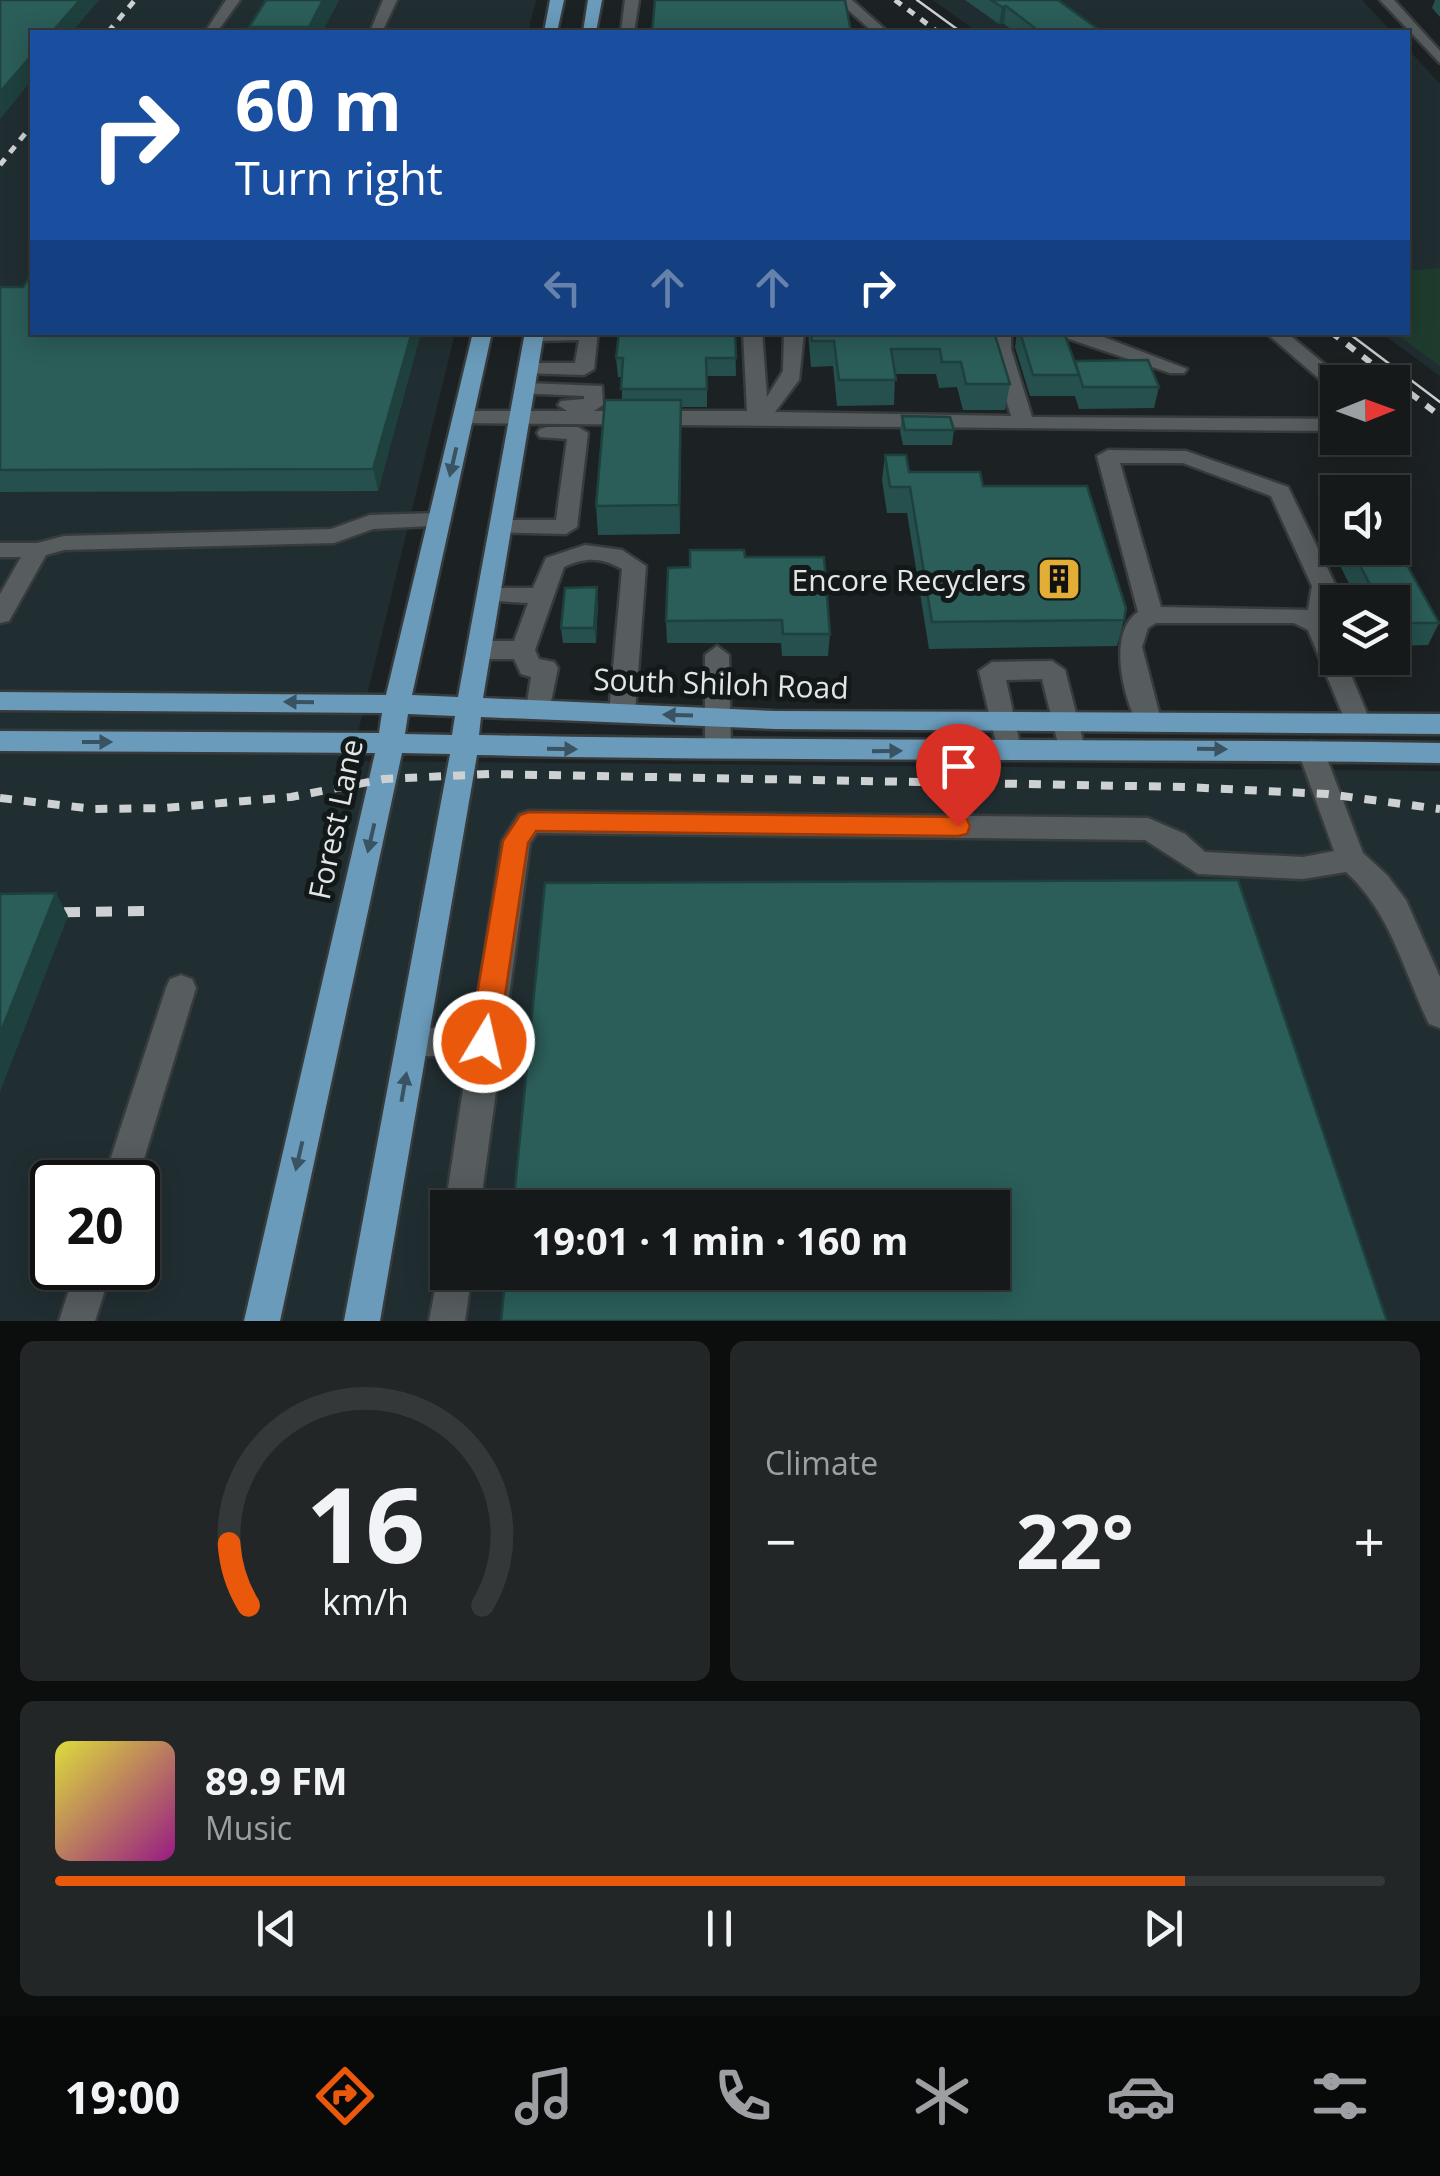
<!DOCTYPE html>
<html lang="en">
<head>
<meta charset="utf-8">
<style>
  :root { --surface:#15191a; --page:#222627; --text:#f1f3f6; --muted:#9da0a2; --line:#343839; --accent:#ea580c }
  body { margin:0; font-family:"Open Sans",sans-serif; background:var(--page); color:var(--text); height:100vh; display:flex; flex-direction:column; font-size:38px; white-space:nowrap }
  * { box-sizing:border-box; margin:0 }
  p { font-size:32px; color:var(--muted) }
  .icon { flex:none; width:55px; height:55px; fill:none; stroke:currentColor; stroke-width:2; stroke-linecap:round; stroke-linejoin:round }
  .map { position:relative; height:1321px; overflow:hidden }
  .panel { display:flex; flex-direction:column; gap:20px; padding:20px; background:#0c0e0e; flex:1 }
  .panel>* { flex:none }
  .guide { position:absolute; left:30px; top:30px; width:1380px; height:305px; border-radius:0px; box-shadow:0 5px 25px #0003,0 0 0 2px var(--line); background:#1a4fa0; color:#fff; overflow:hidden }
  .needle { width:65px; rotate:89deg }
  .buttons { position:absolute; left:1320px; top:365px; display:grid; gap:20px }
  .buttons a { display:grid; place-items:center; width:90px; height:90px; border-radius:0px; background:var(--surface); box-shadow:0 5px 25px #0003,0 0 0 2px var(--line); font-size:50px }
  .speed { position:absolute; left:30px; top:1160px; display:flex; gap:20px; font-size:50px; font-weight:700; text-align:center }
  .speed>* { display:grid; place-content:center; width:130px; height:130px; border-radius:50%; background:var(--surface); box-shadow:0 5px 25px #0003,0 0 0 2px var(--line); line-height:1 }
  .speed .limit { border:5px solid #111; border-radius:15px; background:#fff; color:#111 }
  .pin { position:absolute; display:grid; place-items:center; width:85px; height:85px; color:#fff; margin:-102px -42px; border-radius:50% 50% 50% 0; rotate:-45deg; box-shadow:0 0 10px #0007 }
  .pin .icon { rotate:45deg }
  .me { position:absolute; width:110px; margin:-55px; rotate:9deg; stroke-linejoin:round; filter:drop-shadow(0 0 8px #0008) }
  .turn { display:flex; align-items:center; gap:35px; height:210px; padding:0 40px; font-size:45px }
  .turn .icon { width:130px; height:130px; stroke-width:2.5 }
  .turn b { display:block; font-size:70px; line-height:85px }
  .lanes { display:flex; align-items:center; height:95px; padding:0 40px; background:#0003; justify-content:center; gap:50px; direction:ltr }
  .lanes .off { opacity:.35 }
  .big { font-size:75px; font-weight:700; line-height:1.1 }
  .panel .card { flex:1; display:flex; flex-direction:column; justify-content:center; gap:15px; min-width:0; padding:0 35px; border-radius:15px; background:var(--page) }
  .panel .dial { align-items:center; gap:0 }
  .dial svg { height:260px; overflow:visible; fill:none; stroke:var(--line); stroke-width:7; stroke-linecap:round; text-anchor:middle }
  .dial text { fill:var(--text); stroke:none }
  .song { display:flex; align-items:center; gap:30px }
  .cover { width:120px; height:120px; border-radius:15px; background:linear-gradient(135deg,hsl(60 70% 55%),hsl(310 70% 35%)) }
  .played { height:10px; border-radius:5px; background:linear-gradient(90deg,var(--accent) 85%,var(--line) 85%) }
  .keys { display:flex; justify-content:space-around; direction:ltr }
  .heat { display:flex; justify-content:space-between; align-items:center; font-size:55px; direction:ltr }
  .panel .tiles { flex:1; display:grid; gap:20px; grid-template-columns:1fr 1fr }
  .card:last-child { grid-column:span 2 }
  .trip { position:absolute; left:430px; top:1190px; width:580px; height:100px; border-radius:0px; background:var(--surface); box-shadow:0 5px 25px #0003,0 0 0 2px var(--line); font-weight:700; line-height:100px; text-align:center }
  .tab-bar { display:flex; height:160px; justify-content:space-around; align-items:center; background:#080a0a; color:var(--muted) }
  .tab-bar .icon { width:70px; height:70px }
  .tab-bar .active { color:var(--accent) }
  .tab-bar b { font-size:45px; color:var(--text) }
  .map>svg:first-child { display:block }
</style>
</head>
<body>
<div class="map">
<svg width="1440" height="1321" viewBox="0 0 1440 1321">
  <rect width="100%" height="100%" fill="#1c2123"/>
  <path fill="#212e31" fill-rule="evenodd" d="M0,0H536L528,32H32V332L455,333L351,761L1440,771V1321H0ZM52,1182H138V1268H52ZM448,1208H992V1272H448Z
    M933,0H1362L1392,32H977Z
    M1408,49L1440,84V376L1381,333L1408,332Z"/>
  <path fill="#1e3c2e" d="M1440,268V366L1395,333L1408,332V271Z"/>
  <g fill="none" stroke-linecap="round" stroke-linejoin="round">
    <defs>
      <path id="minor" d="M226,0H240L217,32H205Z
        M383,0H397L382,32H370Z
        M625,0H639L634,32H621Z
        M837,0H852L888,32H873Z
        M1380,0H1394L1440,51V63Z
        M527,332H598L594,369L584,375L522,373L519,369L529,363H575L579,340L535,341L528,339Z
        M743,332H762L767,397L783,371L784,332H804L799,380L775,412L1011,416L991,349V332H1011V349L1032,417L1338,419V431L464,423L454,417L464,411H567L558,405L561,401L584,399V396L518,393L515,389L525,383L602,386L603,405L594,411H747Z
        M1048,332L1101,336L1187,369L1184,373H1170Z
        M1265,332H1286L1346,382H1338V391L1331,389Z
        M547,427H578L588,433L577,527L566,534L493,532L490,527L493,522L501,520H556L567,439L540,437L537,433L540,429Z
        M1108,450L1186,451L1288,487L1336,586L1330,625L1338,643V658H1344L1371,723L1367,730H1349L1308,630L1294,623H1156L1148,628L1142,647L1161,720L1157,727H1139C1123,698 1107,632 1138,612L1097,456ZM1120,463H1183L1271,496L1312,586L1308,610L1161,607Z
        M440,513L451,520L448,525L373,529L334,543L64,550L46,555L9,621L0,623V594L21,557H0V543H37L64,536L331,529L370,515Z
        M585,545L622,550L646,566L635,713L631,720H613L609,713L622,569C601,557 586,557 564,567L535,650L539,659L554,662L558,668L548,716H530L526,709L531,677L521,674L514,659H479L467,650L479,641H514L528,603L481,600L477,594L481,588H533L546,558Z
        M717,646L729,655L731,751L727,758H709L705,751V655Z
        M1052,661L1065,670L1085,748L1081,755H1063L1059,748L1042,679L1006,680L1021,749L1017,756H999L979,671L992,662Z
        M1311,741L1320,744L1324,751L1363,853L1387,875L1406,900L1440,977V1028L1429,1024C1403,970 1391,913 1346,872L1303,879L1198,874L1145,840L537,833L530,843L480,1208H448V1215L445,1208L468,1056H412L401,1052L396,1042L401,1032L412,1028H473L502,841L519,814L529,811L1148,818L1185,834L1205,852L1303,857L1334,851L1298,751L1302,744Z
        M181,975L192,979L196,988L137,1182H103L166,988L170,979Z
        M448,1257V1272H472L465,1321H429L441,1259Z
        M76,1268H112L95,1321H59Z"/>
      <path id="major" d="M550,0H564L557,32H544Z
        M588,0H602L596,32H583Z
        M473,332H492L412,695L458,697L525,332H544L483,698L775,711L1440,714V734L775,729L481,717L479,735C799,742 1119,738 1440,743V763C1119,758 798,762 477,755L380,1321H344L450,754L402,753L280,1321H244L375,753L0,751V731L379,733L382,713L0,710V692L386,695ZM408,714L455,716L452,735L405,734Z"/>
    </defs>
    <use href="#minor" stroke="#373b3c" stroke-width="5"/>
    <use href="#major" stroke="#373b3c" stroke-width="5"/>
    <use href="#minor" fill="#575d5f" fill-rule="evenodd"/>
    <use href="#major" fill="#6a9bbb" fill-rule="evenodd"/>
    <path stroke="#cdd1d2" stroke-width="2.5" d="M917,0L961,32
      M1347,332L1440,402"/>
    <path stroke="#cdd1d2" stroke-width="5" stroke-dasharray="8 8" stroke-linecap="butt" d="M895,0L938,32
      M108,32L135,0
      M0,165L32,125"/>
    <path stroke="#cdd1d2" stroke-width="6" stroke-dasharray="10 10" stroke-linecap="butt" d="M1331,332L1440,416"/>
    <path stroke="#cdd1d2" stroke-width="8" stroke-dasharray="12 12" stroke-linecap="butt" d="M0,798L94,809L165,808L291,797L384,779L490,774L1185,787L1327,794L1440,809"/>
    <path stroke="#cdd1d2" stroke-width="10" stroke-dasharray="16 16" stroke-linecap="butt" d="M0,913L151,911"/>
  </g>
  <path fill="#25504d" d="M266,0H339L322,32H250L249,27Z
    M965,0H1058L1102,32H1015L1004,24H999Z
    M1435,0H1440V17L1432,8Z
    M0,287L32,332H421L378,491L0,492Z
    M735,332L736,376H707V407H681L680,534L598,535L596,506L622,400V377H618L616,358Z
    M808,332H994L1010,384L1005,410H963L957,387L939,388L936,374H895L894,405L837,406L833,366L811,367Z
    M1017,332H1064L1074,361L1159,387L1154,408L1079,409L1075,396H1030L1015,347Z
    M902,416L954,430L952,445H903L900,431Z
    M885,455L909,472L983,486L1124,620L1117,646L929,649L907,513H887L882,480Z
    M1335,515H1338V548H1392V519L1401,535L1397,546L1439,623L1428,645L1392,646V602H1358L1326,537Z
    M745,557L830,634L828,656H782L781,643H667L666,621L690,567Z
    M598,602L596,643H563L561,628Z"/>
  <path fill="#1e413e" d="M80,0H99L72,32H52Z
    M323,0H339L322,32H310L309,27Z
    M1006,6L1004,24H999L1002,7Z
    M32,55V80L0,119V92Z
    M412,332H421L378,491L373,469Z
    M681,400V429L680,534L679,505Z
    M597,587L598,602L596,643L594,628Z
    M56,893L68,916L0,1092V1034Z"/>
  <path fill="#2b5d59" stroke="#1e413e" stroke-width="2.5" d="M0,0H80L52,32H32V55L0,92Z
    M266,0H323L309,27H249Z
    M655,0H845L851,32H652Z
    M991,0H1058L1102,32H1040L1006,6L1002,7Z
    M32,273V332H412L373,469L0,470V287H23Z
    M619,332H735L736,358H706L707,389H621L623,358H616Z
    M811,332H994L1010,384H966L961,362H942L940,349H891L896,380H839L834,341H812Z
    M1020,332H1064L1079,375H1033Z
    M1148,360L1159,387H1083L1075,361Z
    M605,400H681L679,505L596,506Z
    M902,416L950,417L954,430H905Z
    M885,455H906L909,472H980L983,486H1087L1126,608L1124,620L932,622L910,487H890Z
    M1392,519L1401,535H1392Z
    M1392,538L1439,623H1392V602H1379L1351,548H1392Z
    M690,550H744L745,557H824L830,634H783L782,620L666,621L668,568L690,567Z
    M597,587L594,628H561L565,588Z
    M1238,880L1387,1321H501L506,1272H992V1208H513L545,883Z
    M56,893L0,1034V894Z"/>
  <defs><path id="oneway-solid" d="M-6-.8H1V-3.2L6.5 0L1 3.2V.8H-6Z" transform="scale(2.5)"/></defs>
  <g fill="#3a5362">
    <use href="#oneway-solid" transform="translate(453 462) rotate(103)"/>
    <use href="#oneway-solid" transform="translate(299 702) rotate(-179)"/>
    <use href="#oneway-solid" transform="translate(678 715) rotate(-178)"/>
    <use href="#oneway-solid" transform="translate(97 742)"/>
    <use href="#oneway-solid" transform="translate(562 749) rotate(1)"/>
    <use href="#oneway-solid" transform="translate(1212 749) rotate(1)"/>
    <use href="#oneway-solid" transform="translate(887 751) rotate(-1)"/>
    <use href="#oneway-solid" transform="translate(371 838) rotate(103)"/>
    <use href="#oneway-solid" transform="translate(404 1087) rotate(-80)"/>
    <use href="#oneway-solid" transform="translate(299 1156) rotate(103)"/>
  </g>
  <path fill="#ea580c" stroke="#983908" stroke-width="2.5" d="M529,812L958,817L967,819L970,826L967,834L958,836L536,831L528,843L498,1042L494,1051L484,1055L473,1051L469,1042L503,841L520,815Z"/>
  <defs>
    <symbol id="building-square" viewBox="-11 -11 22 22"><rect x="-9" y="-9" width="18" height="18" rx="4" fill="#e3ae35" stroke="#131819"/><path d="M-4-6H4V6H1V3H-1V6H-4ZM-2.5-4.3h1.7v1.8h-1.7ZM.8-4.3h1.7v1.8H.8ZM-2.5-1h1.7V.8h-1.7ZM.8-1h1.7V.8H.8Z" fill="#111"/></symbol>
  </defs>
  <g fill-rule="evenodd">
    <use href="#building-square" x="1034" y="554" width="50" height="50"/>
  </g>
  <g text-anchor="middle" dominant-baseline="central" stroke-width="10" stroke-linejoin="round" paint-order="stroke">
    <g font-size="30" fill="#e2e6e6" stroke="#131819" text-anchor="end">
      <text x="1026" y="579">Encore Recyclers</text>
    </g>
    <g font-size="30" fill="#e2e6e6" stroke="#131819">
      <text transform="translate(721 683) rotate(2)">South Shiloh Road</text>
      <text transform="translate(335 819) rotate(-78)">Forest Lane</text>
    </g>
  </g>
</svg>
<div class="buttons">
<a><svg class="needle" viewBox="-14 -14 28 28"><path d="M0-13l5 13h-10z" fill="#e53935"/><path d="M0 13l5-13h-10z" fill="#9da0a2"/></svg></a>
<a><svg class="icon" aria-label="sound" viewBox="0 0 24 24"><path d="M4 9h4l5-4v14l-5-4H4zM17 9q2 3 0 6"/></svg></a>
<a><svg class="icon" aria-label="layers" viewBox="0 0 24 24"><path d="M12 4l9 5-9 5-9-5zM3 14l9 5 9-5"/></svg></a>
</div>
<div class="speed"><div class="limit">20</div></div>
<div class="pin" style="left:958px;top:826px;background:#d93025"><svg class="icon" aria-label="arrive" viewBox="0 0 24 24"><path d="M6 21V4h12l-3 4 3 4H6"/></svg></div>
<svg class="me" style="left:484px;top:1042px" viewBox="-20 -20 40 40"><circle r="17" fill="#ea580c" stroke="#fff" stroke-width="3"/><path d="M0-11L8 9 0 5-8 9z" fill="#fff"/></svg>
<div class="trip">19:01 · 1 min · 160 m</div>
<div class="guide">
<div class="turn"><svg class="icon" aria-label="right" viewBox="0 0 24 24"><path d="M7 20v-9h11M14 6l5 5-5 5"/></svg><div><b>60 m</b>Turn right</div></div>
<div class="lanes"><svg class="icon off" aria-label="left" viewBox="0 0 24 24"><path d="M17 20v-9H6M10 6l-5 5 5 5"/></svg><svg class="icon off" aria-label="ahead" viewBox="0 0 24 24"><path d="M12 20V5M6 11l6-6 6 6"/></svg><svg class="icon off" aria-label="ahead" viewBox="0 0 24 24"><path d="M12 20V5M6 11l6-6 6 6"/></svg><svg class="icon" aria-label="right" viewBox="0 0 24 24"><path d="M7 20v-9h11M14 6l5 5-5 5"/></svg></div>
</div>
</div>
<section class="panel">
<div class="tiles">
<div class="card dial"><svg viewBox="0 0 100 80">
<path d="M14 69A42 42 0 1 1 86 69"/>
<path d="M14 69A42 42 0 0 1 8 50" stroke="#ea580c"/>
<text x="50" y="56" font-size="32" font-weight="700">16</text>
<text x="50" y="72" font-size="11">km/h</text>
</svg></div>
<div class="card"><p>Climate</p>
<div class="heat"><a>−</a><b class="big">22°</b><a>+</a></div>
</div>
<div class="card">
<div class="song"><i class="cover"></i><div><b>89.9 FM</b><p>Music</p></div></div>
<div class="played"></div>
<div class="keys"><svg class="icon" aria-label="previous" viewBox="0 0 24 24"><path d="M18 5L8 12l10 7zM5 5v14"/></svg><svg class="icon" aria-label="pause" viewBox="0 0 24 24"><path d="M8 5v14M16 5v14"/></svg><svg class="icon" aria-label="next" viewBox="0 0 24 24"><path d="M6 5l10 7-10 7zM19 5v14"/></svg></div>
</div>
</div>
</section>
<nav class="tab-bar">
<b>19:00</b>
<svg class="icon active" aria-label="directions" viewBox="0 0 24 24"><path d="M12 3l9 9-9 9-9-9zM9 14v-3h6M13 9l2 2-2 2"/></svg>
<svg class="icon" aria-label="music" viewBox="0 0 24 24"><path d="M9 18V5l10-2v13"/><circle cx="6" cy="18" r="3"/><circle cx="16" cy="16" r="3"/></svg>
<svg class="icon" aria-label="phone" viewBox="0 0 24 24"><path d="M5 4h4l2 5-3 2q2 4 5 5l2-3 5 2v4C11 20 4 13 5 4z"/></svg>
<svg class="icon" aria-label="climate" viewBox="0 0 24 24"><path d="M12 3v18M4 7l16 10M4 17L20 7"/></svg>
<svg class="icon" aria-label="car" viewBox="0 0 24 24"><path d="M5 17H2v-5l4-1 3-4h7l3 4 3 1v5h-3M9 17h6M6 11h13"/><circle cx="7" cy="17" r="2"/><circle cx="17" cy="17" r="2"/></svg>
<svg class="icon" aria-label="filters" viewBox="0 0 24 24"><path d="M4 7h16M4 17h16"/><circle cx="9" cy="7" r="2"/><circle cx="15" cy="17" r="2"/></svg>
</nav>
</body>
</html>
